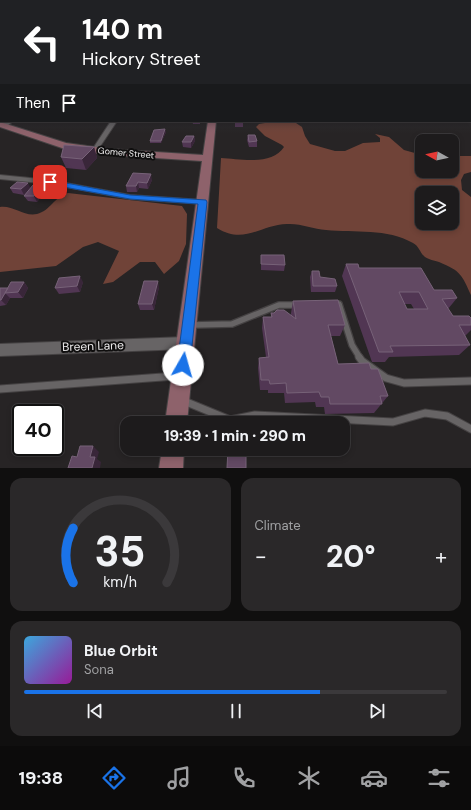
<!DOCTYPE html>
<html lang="en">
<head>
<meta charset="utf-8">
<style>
  :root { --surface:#1d1b1c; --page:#2a2829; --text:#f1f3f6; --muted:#a0a1a3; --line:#3b393b; --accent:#1a73e8 }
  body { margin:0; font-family:"DM Sans",sans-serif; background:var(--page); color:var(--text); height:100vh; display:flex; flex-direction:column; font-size:15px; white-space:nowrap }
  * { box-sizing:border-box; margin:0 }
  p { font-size:13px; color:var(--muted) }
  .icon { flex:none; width:22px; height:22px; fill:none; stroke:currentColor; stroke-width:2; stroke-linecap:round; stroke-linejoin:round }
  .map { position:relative; height:468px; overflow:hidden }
  .details { display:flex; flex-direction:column; gap:10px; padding:10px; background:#100f0f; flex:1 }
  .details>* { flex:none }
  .guide { position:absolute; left:0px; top:0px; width:471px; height:122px; box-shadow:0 2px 6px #0003,0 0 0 1px var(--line); background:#202124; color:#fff; overflow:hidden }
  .needle { width:26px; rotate:278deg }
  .fabs { position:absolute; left:415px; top:134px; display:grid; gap:8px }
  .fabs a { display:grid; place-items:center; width:44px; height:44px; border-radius:8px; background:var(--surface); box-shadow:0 2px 6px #0003,0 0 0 1px var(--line); font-size:20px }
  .speed { position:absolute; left:12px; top:404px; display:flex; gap:8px; font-size:20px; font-weight:700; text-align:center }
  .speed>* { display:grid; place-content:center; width:52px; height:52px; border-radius:50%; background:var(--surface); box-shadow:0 2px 6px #0003,0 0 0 1px var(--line); line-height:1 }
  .speed .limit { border:2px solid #111; border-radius:6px; background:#fff; color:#111 }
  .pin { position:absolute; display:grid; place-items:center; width:34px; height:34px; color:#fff; margin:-17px; border-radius:8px; box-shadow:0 2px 6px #0006 }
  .me { position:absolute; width:44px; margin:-22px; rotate:7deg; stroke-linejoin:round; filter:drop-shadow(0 0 3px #0008) }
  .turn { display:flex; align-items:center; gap:14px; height:84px; padding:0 16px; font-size:18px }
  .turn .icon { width:52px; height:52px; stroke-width:2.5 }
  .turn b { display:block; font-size:28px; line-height:34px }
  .then { display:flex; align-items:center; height:38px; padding:0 16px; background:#0003; gap:8px; font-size:15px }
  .big { font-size:30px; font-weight:800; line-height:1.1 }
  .details .tile { flex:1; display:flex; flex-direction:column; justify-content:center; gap:6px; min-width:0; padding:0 14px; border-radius:12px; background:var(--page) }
  .details .dial { align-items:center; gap:0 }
  .dial svg { height:104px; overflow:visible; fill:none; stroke:var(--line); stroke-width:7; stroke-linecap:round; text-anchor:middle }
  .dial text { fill:var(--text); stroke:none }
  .song { display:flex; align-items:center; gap:12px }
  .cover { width:48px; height:48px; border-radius:6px; background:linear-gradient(135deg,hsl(200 70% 55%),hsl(300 70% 35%)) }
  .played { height:4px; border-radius:2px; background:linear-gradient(90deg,var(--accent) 70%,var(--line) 70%) }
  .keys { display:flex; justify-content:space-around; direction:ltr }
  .heat { display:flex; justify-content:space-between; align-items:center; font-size:22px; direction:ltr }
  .details .tiles { flex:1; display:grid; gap:10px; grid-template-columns:1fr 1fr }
  .tile:last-child { grid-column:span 2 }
  .trip { position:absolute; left:120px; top:416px; width:230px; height:40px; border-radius:12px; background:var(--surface); box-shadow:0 2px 6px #0003,0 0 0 1px var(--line); font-weight:800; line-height:40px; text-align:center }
  .tabs { display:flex; height:64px; justify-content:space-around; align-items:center; background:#0c0b0b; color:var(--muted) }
  .tabs .icon { width:28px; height:28px }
  .tabs .selected { color:var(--accent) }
  .tabs b { font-size:18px; color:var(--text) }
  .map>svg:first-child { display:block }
</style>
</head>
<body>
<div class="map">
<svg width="471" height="468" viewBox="0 0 471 468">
  <rect width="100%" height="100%" fill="#272425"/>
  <path fill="#704338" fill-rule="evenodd" d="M271,122L296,123L302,127L305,136L310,144L335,151H345L363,143L380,142V138L375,134L389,137L404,150L422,155V171H452V156H471V172L464,174L461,180L462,190L471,197V295C462,275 461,271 439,262C435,261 428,259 425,257C420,253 419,246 413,243C387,228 355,233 326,230C313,229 300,223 287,224C260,225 244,245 217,228L221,158C240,159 272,166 284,147L282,145L265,136L256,127L259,124ZM422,193H452V223H422Z
    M68,193L182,206L187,214L186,244L179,261L164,274L155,262H140L113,282L103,284L119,251L98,242L83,247L56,266L0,272V207C13,205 24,217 37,214C50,211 55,196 68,193Z"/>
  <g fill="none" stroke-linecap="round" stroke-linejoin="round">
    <defs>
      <path id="lane-far1" d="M334,304H339L352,345L360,358
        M192,325L232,324L279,305H297"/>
      <path id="lane" d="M359,357L362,361L386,378L404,383L471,381
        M0,389L176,376
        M184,401L230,420
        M226,423L230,420L255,415L393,422L425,413L447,416L471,429"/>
      <path id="street" d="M470,115H471V119H470Z
        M7,121H13L7,126L0,127V123H4Z
        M111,121H117L97,151H93L92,150Z
        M0,175L50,180L130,195L203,200L207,202L203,204L130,199L50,184L0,179Z
        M186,337L190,339L192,343L190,347L186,349L0,356V344Z"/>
      <path id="secondary" d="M208,121H216L187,423H165L202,161L109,155L65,149L0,127V122L66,143L109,149L203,155Z
        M162,449H184L183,468H159Z"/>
    </defs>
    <use href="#lane-far1" stroke="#454243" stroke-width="8"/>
    <use href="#lane" stroke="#454243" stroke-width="9"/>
    <use href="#street" stroke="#454243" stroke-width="2"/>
    <use href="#secondary" stroke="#454243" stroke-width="2"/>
    <use href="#lane-far1" stroke="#676465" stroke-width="5.5"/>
    <use href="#lane" stroke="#676465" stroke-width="7"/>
    <use href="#street" fill="#676465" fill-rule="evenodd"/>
    <use href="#secondary" fill="#8e626b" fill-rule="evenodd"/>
  </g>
  <path fill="#513653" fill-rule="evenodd" d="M192,121H200V124H193Z
    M235,121H243V127H235Z
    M166,132L161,143H150V141Z
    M248,135L257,141V147H249L247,140Z
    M194,136L195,141L191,148L183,147L182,142Z
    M94,147L97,158L86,170L66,168L61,157Z
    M133,173L152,180L148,189L139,188L137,192H127L126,186Z
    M49,186L52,191L47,198H40L37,202L28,201L24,196L29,190L24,195L13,193L10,188H30Z
    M261,255L285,265L284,271L261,270Z
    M346,264L434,290L457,298L448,309L453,316L471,318V330L465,336L470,345L459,355L389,357L385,362H372L342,276ZM404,304H411L414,309H407Z
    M312,271L320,277L337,286L335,292H311L310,277Z
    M24,282L28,288L23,298H10L6,305L0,306V288H8Z
    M83,282L80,292L59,294L55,288Z
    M159,287L154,310H140L138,304Z
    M293,301L345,325L340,336H331L338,364L371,369L388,396L374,413L325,414L324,407H316L315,402L285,403L284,393H268V390H260L258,368L259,358L266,357L262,328L263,317H271V313L291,315V313Z"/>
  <path fill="#392639" d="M165,129L166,132L161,143V141Z
    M194,136L195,141L191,148V142Z
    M94,147L97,158L86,170L82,159Z
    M151,174L152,180L148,189L147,183Z
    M138,182L139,188L137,192L136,186Z
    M28,183L31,189L24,195L21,189Z
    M49,186L52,191L47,198L44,192Z
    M37,192L40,198L37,202L34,196Z
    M80,276L83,282L80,292L77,286Z
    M158,281L159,287L154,310L152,304Z
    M24,282L28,288L23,298L18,292Z
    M8,288L5,293L10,298L6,305L1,300Z
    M93,446L99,452L97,459L101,462L100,468H92L90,457Z"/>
  <path fill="#624963" stroke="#776278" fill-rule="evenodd" d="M235,121H243V122H235Z
    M165,129L161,141H150L154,130Z
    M248,135H255L257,141L249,142Z
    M186,136H194L191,142H182Z
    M64,145L94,147L82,159L61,157Z
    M133,173L151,174L147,183L138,182L136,186H126Z
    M17,182L28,183L21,189L10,188Z
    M33,185L49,186L44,192H37L34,196H24Z
    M261,255H284L285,265L261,264Z
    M346,264H358L359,268H421L434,290H452L457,298L442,299L453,316H469L471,318V325H459L470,345L390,346L393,352H379ZM399,292H419L428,309H407Z
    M312,271H319L320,277L335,279L337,286H313Z
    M80,276L77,286L55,288L59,278Z
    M144,281H158L152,304H138Z
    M11,282H24L18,292L5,293Z
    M0,288H8L1,300H0Z
    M338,300L345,325H328L338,364L369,363L371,369H378L388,396H380L382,404H330L329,397H321L319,392L287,393L286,383L270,384L269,380H261L259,358L269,357L263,317H272L271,313H274L277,310H284L296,319L293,301Z
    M80,446H93L90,457H95L92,468H68L72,456L77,457Z
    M228,449H246V468H227Z"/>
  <linearGradient id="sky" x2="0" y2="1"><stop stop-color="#151414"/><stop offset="0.5" stop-color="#414551"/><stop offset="1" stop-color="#414551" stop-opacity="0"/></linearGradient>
  <rect width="471" height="133" fill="url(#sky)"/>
  <path fill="#1a73e8" stroke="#114b97" d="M50,180L130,195L206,200L207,202L190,365L188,369L183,371L179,369L177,365L198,204L130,199L47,184L46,182Z"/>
  <g text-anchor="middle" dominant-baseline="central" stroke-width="4" stroke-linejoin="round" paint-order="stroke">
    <g font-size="9" fill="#edebec" stroke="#0f0e0e">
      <text transform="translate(126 153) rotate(5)">Gomer Street</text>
    </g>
    <g font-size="12" fill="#edebec" stroke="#0f0e0e">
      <text transform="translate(93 346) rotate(-2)">Breen Lane</text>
    </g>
  </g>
</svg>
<div class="fabs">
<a><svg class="needle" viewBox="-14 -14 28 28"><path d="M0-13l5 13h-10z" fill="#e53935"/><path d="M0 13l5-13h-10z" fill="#a0a1a3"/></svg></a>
<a><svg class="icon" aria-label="layers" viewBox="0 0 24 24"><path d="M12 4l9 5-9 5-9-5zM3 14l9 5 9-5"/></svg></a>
</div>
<div class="speed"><div class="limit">40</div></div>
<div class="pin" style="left:50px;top:182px;background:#d93025"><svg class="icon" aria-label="arrive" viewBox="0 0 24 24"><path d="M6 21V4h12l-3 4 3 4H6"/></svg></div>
<svg class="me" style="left:183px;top:365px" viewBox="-20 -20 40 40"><circle r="19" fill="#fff"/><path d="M0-13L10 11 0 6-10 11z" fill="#1a73e8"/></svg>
<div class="trip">19:39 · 1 min · 290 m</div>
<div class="guide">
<div class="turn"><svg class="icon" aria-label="left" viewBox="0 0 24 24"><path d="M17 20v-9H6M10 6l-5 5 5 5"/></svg><div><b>140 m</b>Hickory Street</div></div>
<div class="then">Then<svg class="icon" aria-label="arrive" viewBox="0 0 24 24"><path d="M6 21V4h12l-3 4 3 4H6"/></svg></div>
</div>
</div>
<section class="details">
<div class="tiles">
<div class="tile dial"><svg viewBox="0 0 100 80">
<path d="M14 69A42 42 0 1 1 86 69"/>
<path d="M14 69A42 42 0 0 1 14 27" stroke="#1a73e8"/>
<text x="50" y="56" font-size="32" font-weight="700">35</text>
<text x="50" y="72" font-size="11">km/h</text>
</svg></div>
<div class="tile"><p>Climate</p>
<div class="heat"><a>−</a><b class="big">20°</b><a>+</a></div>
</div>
<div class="tile">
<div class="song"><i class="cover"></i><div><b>Blue Orbit</b><p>Sona</p></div></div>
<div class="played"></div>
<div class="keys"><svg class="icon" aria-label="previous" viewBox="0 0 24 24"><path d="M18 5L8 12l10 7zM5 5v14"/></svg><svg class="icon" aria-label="pause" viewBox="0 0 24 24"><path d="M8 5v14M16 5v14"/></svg><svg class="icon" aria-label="next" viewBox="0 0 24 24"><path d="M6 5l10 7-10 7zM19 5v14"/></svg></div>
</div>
</div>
</section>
<nav class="tabs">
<b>19:38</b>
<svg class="icon selected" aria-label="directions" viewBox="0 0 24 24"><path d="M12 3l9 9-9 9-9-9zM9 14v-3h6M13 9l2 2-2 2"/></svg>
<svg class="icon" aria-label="music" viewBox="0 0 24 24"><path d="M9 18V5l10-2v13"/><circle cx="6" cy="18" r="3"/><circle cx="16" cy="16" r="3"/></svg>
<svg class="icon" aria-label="phone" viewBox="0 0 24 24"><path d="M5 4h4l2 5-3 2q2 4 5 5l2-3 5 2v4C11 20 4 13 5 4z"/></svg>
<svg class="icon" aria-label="climate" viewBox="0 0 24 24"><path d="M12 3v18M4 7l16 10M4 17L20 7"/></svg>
<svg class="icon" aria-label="car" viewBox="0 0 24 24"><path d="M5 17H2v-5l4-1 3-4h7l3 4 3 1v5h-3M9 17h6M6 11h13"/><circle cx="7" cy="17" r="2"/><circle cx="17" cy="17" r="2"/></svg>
<svg class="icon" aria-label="filters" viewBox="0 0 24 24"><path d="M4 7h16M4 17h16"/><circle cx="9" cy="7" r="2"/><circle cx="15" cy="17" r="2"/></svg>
</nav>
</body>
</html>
